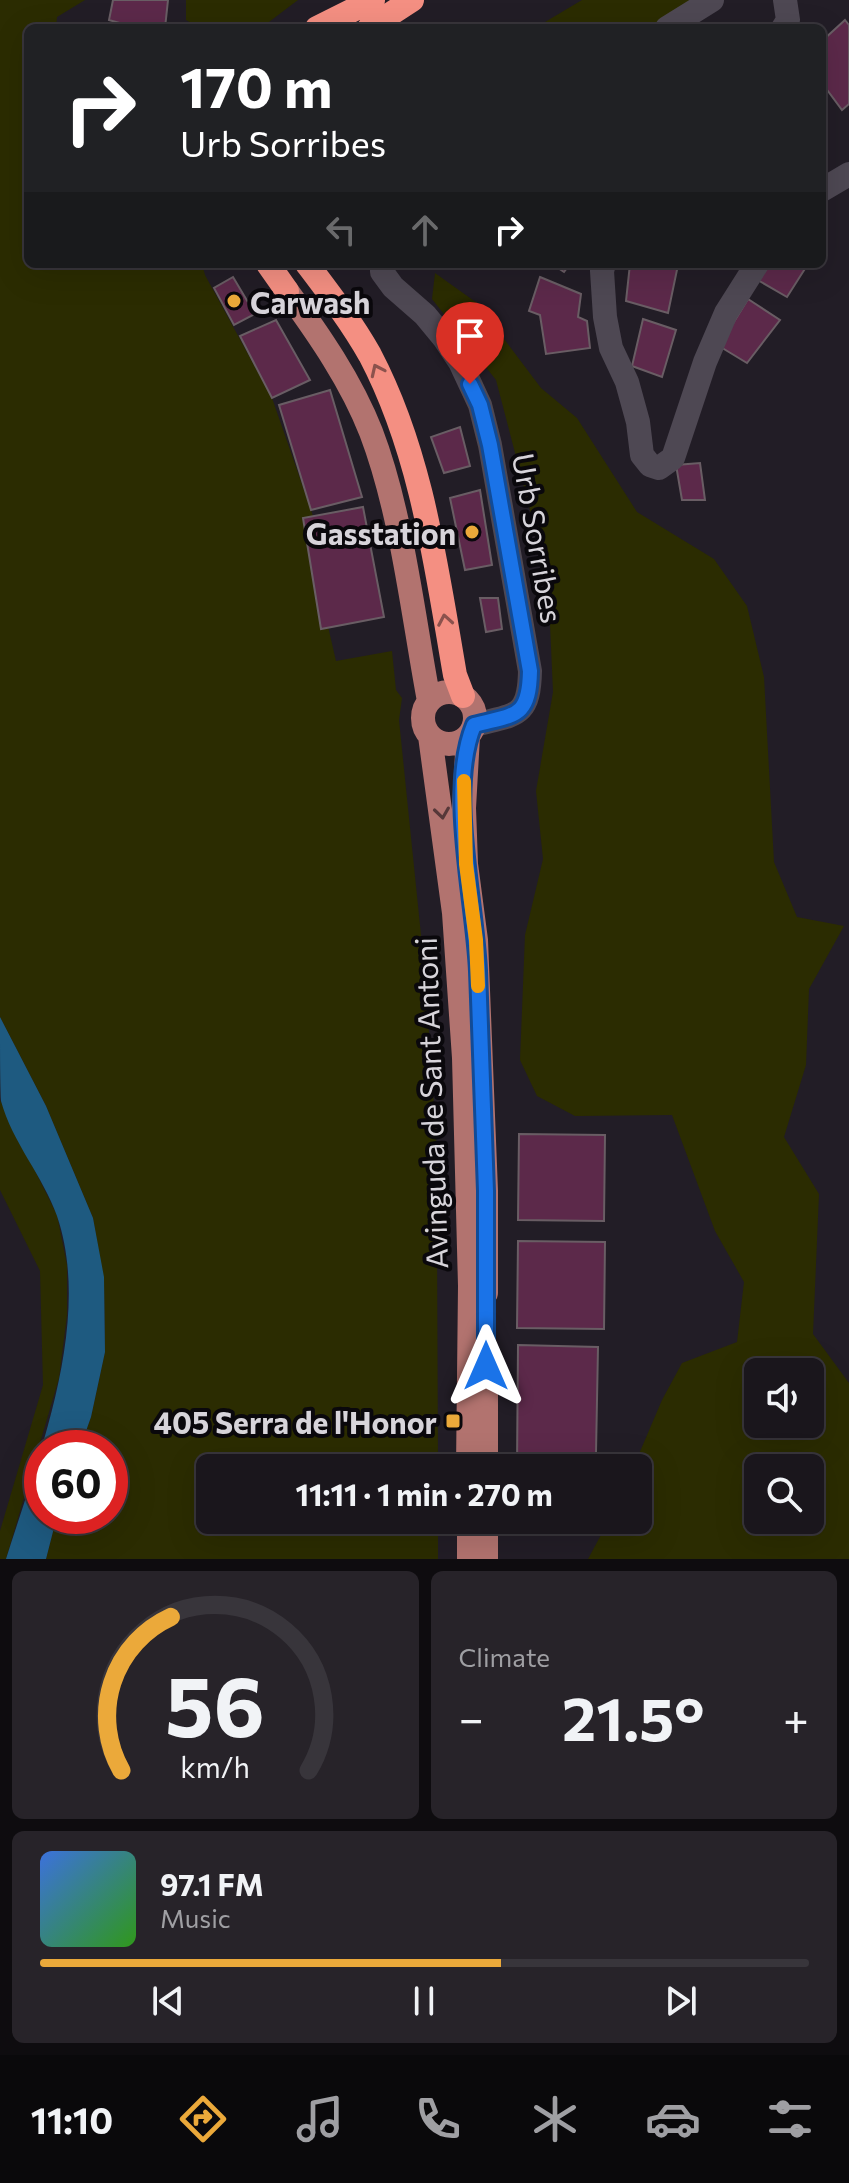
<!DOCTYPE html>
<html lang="en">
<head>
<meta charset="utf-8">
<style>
  :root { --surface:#1a161c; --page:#272329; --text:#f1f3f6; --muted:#9f9fa3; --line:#38353b; --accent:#eba93a }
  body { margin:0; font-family:Commissioner,sans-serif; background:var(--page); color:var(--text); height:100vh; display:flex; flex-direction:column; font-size:30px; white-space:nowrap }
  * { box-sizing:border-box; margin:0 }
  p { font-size:26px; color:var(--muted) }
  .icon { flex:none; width:44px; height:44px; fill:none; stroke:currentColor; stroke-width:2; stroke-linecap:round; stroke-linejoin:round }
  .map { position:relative; height:1559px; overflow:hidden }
  .details { display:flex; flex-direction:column; gap:12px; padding:12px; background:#0e0c0f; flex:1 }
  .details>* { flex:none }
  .top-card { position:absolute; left:24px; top:24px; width:802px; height:244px; border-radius:12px; box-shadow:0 8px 32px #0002,0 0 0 2px var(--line); background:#202124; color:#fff; overflow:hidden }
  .buttons { position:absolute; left:744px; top:1358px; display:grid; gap:16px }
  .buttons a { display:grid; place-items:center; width:80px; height:80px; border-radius:12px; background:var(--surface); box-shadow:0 8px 32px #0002,0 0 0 2px var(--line); font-size:40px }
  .speed { position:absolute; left:24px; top:1430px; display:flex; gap:16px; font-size:40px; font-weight:700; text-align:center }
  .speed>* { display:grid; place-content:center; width:104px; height:104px; border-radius:50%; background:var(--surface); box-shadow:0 8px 32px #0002,0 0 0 2px var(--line); line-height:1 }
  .speed .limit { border:12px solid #d22; background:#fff; color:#111 }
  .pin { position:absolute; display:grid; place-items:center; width:68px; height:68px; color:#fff; margin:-82px -34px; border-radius:50% 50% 50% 0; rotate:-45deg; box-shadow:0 0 8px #0007 }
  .pin .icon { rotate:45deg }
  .me { position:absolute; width:88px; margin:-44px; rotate:0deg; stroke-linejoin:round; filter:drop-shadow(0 0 6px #0008) }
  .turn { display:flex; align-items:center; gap:28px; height:168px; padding:0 24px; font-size:36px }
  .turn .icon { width:104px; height:104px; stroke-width:2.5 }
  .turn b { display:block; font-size:56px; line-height:68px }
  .lanes { display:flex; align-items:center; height:76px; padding:0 24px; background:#0003; justify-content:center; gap:40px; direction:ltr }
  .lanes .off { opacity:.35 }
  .big { font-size:60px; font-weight:700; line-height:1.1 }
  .details .tile { flex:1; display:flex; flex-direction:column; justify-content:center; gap:12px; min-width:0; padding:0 28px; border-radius:12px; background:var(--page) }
  .details .dial { align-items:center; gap:0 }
  .dial svg { height:208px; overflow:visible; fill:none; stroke:var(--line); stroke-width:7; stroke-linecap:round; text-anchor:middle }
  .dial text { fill:var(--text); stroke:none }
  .song { display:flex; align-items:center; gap:24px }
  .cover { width:96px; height:96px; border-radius:12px; background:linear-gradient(135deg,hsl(220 70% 55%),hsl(110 70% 35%)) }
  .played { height:8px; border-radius:4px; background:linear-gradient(90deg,var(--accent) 60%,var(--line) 60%) }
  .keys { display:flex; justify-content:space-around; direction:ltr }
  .heat { display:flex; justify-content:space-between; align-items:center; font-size:44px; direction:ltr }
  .details .tiles { flex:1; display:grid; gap:12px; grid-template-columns:1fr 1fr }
  .tile:last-child { grid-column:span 2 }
  .trip { position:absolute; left:196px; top:1454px; width:456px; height:80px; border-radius:12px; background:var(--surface); box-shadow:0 8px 32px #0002,0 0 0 2px var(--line); font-weight:700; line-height:80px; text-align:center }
  .dock { display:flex; height:128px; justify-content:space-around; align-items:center; background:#0a090b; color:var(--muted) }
  .dock .icon { width:56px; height:56px }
  .dock .selected { color:var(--accent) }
  .dock b { font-size:36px; color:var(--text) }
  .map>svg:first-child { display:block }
</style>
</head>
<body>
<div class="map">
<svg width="849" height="1559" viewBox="0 0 849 1559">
  <rect width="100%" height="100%" fill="#221d26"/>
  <path fill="#2b2c01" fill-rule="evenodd" d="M0,0H85L57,17L56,28H28V264H202L205,275L272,398L311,510L313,516L303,518L336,661L392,651L396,690L402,698L399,720L425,974L440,1196L437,1233L438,1468H210V1520H438V1559H46L57,1516H110V1448H80L91,1417L105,1352L104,1282L93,1218L46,1106L0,1017Z
    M186,0H298L261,28H200L186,20Z
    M582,0H707L673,14L650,28H535Z
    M435,273L477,303L541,388L577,418L637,512L714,559L747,606L764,677L774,862L797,917L844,926L809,989L806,1065L784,1137L819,1194L813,1334L849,1383V1559H588L609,1520H638V1468H633L662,1400L682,1363L737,1342L744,1282L715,1231L672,1115L575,1116L537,1096L520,1060L525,935L543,859L536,791L553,692L548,579L496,380L432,299ZM810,1372V1424H758V1372ZM810,1468V1520H758V1468Z
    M0,1100L57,1215L67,1265V1315L59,1378L6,1559H0V1531L43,1385L40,1271L0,1190Z"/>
  <path fill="#1e5a80" d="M0,1017L46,1106L93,1218L104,1277L105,1352L91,1417L80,1448H42V1516H57L46,1559H6C38,1457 93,1322 57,1216C43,1176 12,1142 1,1101C0,1082 0,1039 0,1017Z"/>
  <path fill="#5c294a" stroke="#695d64" stroke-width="2" d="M113,0H168L165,28H137L109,20Z
    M845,20L849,25V104L842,110L822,83V41Z
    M552,264H570L564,272Z
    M630,264L678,265L668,313L626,301Z
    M766,264H808L787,297L756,279Z
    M233,277L255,314L234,325L214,288Z
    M540,277L581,294L578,317L587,321L590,348L546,354L540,315L529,311Z
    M748,299L780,320L747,363L719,346Z
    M643,319L676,330L662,377L632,366Z
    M276,320L310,380L272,398L240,336Z
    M330,390L362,497L311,510L279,405Z
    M460,427L470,466L444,473L431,437Z
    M700,463L705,500H682L676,465Z
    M480,490L492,565L465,570L450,498Z
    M363,507L384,617L321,629L303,518Z
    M480,598H498L502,629L486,632Z
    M519,1134L605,1135L604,1221L518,1220Z
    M518,1241L605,1242L604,1329L517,1328Z
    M518,1345L598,1347L596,1453H590L589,1468H517Z
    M517,1520H588L587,1527L517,1532Z"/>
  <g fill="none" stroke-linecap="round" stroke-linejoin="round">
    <path stroke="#4e4853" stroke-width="24" d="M667,28L712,0
      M783,28L788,20L785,0
      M822,190L849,174
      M382,264V272L393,287L425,315L444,338L460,362L480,405L490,445L530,671C529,719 515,714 474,725
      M604,264L602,271L605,317L611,348L627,382L638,422L642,455L650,465L659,468L673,458L705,362L726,313L757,264"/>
    <path stroke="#b2736f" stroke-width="24" d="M287,291C319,335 351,381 371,432C402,513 413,616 429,701
      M423 718a26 26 0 1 1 52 0a26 26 0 1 1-52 0Z
      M430,736L454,913L464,1058L470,1286L468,1468
      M468,736L464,808L466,864L476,940L486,1191V1293
      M486,1468V1362
      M469,1520V1559
      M486,1520V1559"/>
    <path stroke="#f48f82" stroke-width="24" d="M317,28L373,0
      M369,28L412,0
      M268,264L287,291
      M307,264C329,293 352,323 370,355C422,454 436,566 455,675L463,696"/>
  </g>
  <defs><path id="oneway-chevron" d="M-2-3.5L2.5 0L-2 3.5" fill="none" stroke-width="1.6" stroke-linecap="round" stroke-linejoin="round" transform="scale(2)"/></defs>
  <g stroke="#8b524d">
    <use href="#oneway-chevron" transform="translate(377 370) rotate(-115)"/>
    <use href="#oneway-chevron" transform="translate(445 620) rotate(-100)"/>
  </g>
  <use stroke="#563839" href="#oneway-chevron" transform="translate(442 813) rotate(82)"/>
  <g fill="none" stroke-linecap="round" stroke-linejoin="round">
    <defs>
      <path id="route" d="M470,384L480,405L490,445L530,671C529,719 515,714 474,725C447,790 475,900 478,971L486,1191V1366"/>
    </defs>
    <use href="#route" stroke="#114b97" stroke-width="20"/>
    <use href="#route" stroke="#1a73e8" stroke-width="14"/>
    <path stroke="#f59e0b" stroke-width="14" d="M464,781L466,864L476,940L478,986"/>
  </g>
  <g fill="#eba93a" stroke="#0a080c" stroke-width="3">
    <circle cx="234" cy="301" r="8"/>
    <circle cx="472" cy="532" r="8"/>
    <rect x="445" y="1413" width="16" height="16" rx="4"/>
  </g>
  <g text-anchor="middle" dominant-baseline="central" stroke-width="8" stroke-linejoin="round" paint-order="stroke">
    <g font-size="30" font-weight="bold" fill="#d7d4da" stroke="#0a080c" text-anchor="end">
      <text x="250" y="301" text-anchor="start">Carwash</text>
      <text x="456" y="532">Gasstation</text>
      <text x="437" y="1421">405 Serra de l'Honor</text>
    </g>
    <g font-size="30" fill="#d7d4da" stroke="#0a080c">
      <text transform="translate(539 538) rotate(80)">Urb Sorribes</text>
      <text transform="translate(430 1103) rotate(-92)">Avinguda de Sant Antoni</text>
    </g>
  </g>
</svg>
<div class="buttons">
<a><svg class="icon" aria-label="sound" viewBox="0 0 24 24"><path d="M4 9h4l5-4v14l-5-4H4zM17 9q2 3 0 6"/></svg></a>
<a><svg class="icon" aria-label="search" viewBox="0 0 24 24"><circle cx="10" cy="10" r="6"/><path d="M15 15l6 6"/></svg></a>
</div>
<div class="speed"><div class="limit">60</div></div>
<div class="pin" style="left:470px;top:384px;background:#d93025"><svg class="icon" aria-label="arrive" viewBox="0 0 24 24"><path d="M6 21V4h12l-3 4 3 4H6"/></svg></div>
<svg class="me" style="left:486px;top:1366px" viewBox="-20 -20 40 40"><path d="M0-17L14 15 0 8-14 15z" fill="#1a73e8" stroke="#fff" stroke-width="4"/></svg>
<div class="trip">11:11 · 1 min · 270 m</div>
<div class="top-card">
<div class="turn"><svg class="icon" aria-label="right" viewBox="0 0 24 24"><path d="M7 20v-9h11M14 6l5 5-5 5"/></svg><div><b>170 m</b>Urb Sorribes</div></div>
<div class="lanes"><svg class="icon off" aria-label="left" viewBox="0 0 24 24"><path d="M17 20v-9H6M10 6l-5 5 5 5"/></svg><svg class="icon off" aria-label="ahead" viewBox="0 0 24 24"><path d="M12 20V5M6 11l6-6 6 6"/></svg><svg class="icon" aria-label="right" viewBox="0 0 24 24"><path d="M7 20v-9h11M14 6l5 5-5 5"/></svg></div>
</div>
</div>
<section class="details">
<div class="tiles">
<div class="tile dial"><svg viewBox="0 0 100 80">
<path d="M14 69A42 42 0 1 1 86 69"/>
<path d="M14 69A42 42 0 0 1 33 10" stroke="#eba93a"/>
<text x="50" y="56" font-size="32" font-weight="700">56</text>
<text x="50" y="72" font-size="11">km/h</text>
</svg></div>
<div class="tile"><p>Climate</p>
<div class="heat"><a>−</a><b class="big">21.5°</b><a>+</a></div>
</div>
<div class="tile">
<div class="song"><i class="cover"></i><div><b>97.1 FM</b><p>Music</p></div></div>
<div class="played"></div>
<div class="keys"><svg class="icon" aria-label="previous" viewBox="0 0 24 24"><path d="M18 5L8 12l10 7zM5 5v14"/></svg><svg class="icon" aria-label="pause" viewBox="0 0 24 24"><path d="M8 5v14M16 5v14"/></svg><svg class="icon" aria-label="next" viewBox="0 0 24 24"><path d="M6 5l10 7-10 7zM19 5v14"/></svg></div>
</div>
</div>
</section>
<nav class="dock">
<b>11:10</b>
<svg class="icon selected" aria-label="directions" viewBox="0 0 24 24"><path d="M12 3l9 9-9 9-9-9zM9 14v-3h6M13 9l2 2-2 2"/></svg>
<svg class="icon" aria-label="music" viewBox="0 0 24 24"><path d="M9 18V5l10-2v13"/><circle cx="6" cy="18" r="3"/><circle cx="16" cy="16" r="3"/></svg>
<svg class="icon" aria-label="phone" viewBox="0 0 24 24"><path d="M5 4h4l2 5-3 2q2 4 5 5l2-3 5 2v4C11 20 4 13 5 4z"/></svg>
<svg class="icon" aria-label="climate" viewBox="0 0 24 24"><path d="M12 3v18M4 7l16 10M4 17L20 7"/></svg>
<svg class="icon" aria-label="car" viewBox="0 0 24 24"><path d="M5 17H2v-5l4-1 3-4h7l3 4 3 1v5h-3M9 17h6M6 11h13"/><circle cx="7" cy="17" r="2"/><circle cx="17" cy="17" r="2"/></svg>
<svg class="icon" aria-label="filters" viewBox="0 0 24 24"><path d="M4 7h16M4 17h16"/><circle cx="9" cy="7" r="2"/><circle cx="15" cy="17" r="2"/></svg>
</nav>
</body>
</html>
